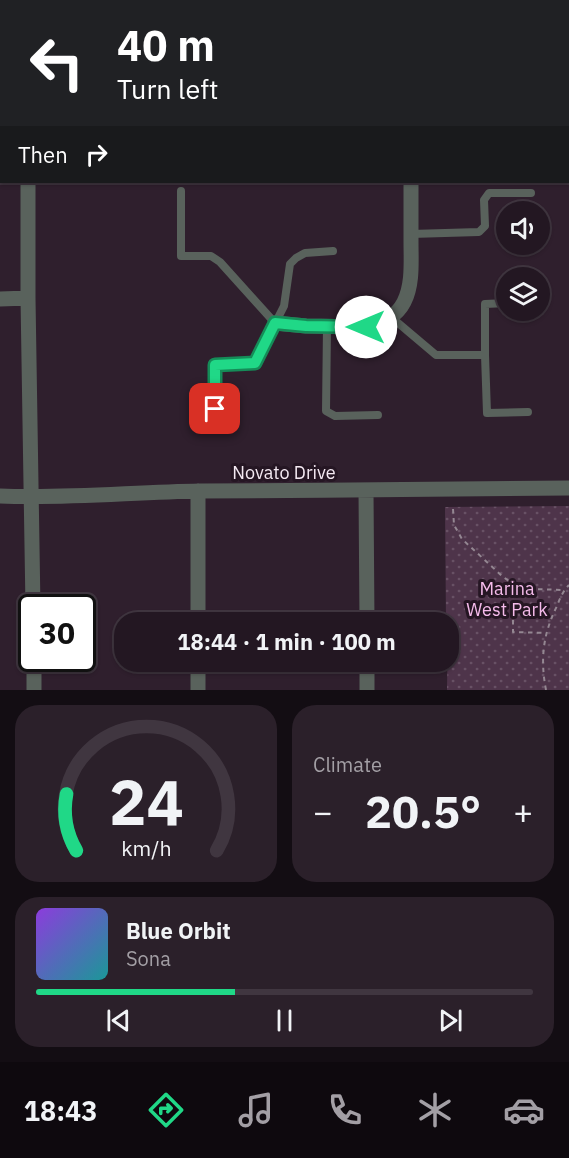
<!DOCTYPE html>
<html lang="en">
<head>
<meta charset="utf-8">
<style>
  :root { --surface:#231722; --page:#2b202a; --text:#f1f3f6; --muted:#a39fa5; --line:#403640; --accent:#20d887 }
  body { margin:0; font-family:"IBM Plex Sans",sans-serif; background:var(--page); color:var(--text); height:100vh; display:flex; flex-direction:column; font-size:22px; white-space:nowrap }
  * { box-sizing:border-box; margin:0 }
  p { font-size:20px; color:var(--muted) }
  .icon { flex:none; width:33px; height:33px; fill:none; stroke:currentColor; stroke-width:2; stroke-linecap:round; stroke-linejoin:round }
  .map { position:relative; height:690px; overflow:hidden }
  .panel { display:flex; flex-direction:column; gap:15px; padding:15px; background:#130d13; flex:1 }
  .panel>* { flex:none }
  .top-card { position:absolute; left:0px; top:0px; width:570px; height:183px; box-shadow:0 2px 4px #0004,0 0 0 2px var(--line); background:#202124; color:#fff; overflow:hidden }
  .controls { position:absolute; left:496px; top:201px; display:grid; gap:12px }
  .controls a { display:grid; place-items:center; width:54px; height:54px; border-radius:50%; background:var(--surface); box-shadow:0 2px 4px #0004,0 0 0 2px var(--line); font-size:30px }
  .speed { position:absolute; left:18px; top:594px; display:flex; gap:12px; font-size:30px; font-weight:700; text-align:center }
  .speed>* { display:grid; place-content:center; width:78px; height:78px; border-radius:50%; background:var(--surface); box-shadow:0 2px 4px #0004,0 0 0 2px var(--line); line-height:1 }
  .speed .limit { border:3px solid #111; border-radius:9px; background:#fff; color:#111 }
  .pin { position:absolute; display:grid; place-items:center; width:51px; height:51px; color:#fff; margin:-26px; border-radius:12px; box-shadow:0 3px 9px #0006 }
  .me { position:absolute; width:66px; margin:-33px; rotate:270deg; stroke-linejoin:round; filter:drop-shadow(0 0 4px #0008) }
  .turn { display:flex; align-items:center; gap:21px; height:126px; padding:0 18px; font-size:27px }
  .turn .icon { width:78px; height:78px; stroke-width:2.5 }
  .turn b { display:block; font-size:42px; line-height:51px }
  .then { display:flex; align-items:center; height:57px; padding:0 18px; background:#0003; gap:12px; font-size:22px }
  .big { font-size:45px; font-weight:700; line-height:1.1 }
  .panel .card { flex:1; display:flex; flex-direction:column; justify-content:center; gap:9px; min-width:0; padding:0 21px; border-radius:24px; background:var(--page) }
  .panel .dial { align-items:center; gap:0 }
  .dial svg { height:156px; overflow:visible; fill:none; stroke:var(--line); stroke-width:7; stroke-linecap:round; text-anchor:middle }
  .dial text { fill:var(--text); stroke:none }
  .song { display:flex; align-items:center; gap:18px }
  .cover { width:72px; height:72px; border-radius:9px; background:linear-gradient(135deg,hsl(270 70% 55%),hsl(180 70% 35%)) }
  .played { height:6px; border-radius:3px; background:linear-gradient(90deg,var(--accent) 40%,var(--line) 40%) }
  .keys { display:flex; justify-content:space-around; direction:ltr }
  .heat { display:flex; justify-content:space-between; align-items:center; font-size:33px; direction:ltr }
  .panel .tiles { flex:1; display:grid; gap:15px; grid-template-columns:1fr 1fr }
  .card:last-child { grid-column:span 2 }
  .trip { position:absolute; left:114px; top:612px; width:345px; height:60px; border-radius:24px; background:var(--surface); box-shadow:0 2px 4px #0004,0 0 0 2px var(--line); font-weight:700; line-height:60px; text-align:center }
  .menu { display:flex; height:96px; justify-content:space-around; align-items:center; background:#0e090e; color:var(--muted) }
  .menu .icon { width:42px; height:42px }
  .menu .active { color:var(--accent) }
  .menu b { font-size:27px; color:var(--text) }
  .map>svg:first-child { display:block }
</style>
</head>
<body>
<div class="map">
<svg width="569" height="690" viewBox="0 0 569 690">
  <defs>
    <pattern id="grass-dots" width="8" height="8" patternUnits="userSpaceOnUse" patternTransform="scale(1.5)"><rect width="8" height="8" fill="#4e344a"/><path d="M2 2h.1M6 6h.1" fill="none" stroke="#685165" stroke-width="1.8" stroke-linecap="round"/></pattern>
  </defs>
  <rect width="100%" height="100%" fill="#2f1f2d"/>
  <path fill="url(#grass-dots)" d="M569,506V690H447L448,622H446L445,507Z"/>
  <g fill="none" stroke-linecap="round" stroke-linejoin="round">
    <path stroke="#948792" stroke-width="2" stroke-dasharray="4.5 4.5" stroke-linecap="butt" d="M453,509L454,525L462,539L502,576L513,584L517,586L533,589L564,590
      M513,584V632L546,633
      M546,690C540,659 543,634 557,606C560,598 563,591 569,585"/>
    <path stroke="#59625c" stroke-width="8" d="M379,2L383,0
      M484,2V0
      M181,191V256H211L220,262L275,323
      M411,234L479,232L485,226L484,200L489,193H531
      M391,317L436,355H485L487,413L528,412
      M327,326L326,411L335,416L378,415
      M485,355V304L507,303
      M215,409V365L255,363L284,306L290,264L296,258L305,253L333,251"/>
    <path stroke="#59625c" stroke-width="15" d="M26,0V2
      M399,0L400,2
      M568,109H569
      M0,120H2
      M28,182V298L33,608
      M0,299L28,298
      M275,323L306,326L366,327C381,325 397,316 404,302C413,284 411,262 411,242C411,222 411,202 411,182
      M366,491L367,622
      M0,496C67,499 133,492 200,491C323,490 446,490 569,488
      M198,622V491
      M34,658V690
      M198,690V662
      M367,690V662"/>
  </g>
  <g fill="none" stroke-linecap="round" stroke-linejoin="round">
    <defs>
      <path id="route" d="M215,409V365L255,363L275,323L306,326L366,327"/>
    </defs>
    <use href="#route" stroke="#158c58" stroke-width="15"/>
    <use href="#route" stroke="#20d887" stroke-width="10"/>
  </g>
  <g text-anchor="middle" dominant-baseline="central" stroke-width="6" stroke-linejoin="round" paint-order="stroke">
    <g font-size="18" fill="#f4e9f2" stroke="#251623">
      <text x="284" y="472">Novato Drive</text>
    </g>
    <g font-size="18" fill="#f5bbeb" stroke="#251623">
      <text x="507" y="588">Marina<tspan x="507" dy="21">West Park</tspan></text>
    </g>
  </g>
</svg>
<div class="controls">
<a><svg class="icon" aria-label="sound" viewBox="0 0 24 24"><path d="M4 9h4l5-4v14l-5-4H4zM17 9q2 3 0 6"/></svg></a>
<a><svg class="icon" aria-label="layers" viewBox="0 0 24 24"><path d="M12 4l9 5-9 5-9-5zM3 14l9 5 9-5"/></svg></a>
</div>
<div class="speed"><div class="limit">30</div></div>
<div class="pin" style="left:215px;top:409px;background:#d93025"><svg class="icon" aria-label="arrive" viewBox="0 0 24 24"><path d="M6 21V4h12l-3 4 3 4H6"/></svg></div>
<svg class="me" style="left:366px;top:327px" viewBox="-20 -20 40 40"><circle r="19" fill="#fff"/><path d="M0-13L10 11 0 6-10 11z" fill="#20d887"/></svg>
<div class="trip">18:44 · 1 min · 100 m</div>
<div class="top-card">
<div class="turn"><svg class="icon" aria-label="left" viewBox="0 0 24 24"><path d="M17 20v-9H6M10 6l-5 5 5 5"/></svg><div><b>40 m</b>Turn left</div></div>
<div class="then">Then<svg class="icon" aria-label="right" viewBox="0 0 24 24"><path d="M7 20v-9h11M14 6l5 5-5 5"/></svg></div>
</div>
</div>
<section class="panel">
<div class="tiles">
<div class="card dial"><svg viewBox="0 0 100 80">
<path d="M14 69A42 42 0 1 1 86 69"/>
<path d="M14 69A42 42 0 0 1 9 40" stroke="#20d887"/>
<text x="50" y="56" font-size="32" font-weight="700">24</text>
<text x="50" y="72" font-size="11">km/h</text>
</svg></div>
<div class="card"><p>Climate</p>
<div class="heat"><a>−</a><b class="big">20.5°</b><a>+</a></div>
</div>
<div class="card">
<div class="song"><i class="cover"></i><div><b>Blue Orbit</b><p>Sona</p></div></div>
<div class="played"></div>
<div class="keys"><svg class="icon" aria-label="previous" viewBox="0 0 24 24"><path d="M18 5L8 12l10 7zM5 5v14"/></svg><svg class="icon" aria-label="pause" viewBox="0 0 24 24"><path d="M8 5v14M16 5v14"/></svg><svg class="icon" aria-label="next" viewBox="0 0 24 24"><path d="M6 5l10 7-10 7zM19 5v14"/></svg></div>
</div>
</div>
</section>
<nav class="menu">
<b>18:43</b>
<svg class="icon active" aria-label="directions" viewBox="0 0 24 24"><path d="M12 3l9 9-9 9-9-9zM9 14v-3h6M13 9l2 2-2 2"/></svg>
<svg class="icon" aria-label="music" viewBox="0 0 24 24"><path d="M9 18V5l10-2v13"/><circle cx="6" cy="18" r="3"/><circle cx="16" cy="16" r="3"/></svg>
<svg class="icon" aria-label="phone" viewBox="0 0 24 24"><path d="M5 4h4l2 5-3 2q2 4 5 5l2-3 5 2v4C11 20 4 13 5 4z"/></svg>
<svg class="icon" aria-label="climate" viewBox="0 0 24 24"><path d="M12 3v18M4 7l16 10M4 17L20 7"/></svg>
<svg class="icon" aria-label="car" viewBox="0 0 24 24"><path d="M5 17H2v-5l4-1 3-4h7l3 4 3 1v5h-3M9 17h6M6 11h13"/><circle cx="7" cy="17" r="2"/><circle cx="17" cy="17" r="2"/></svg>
</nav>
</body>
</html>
